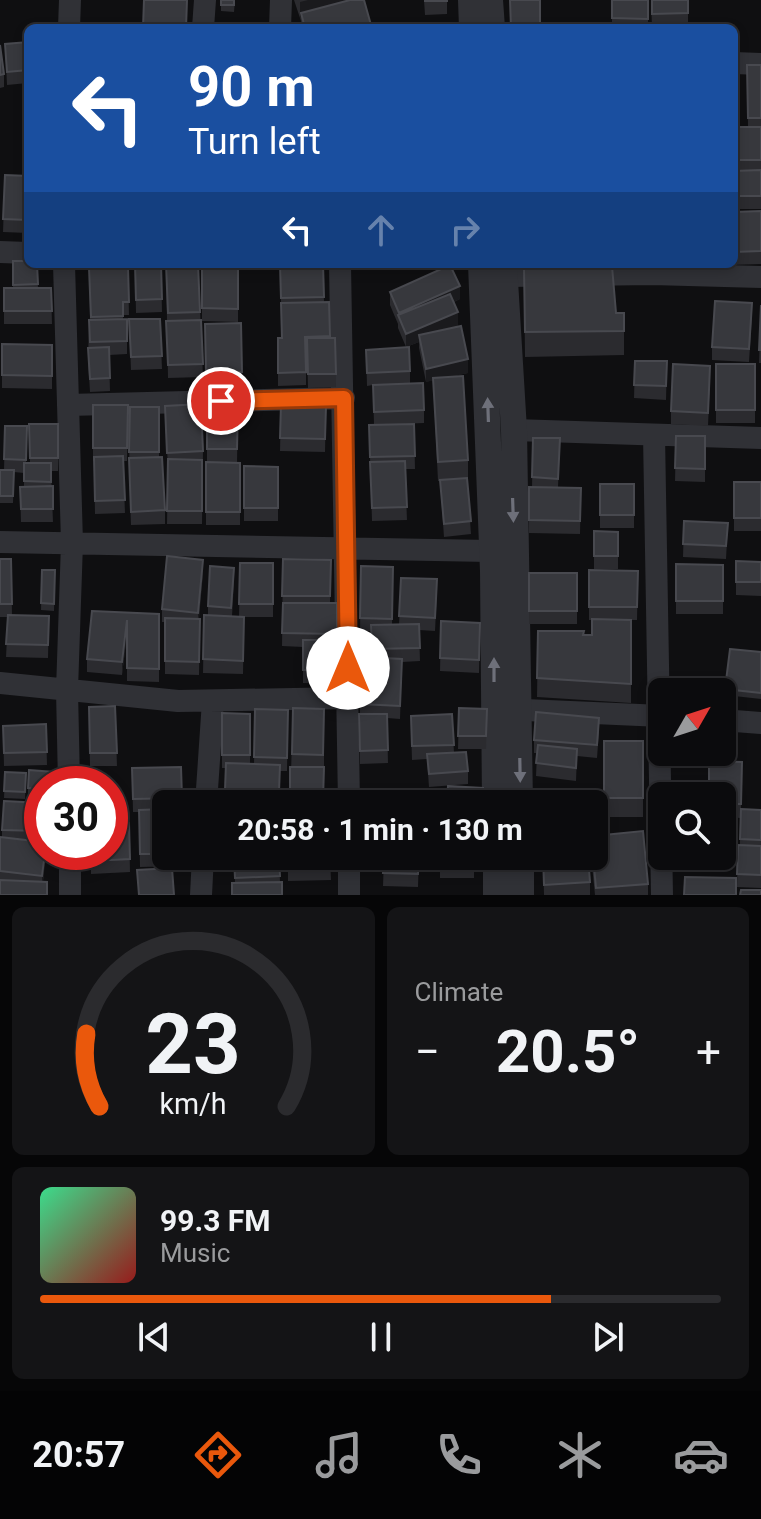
<!DOCTYPE html>
<html lang="en">
<head>
<meta charset="utf-8">
<style>
  :root { --surface:#0b0b0d; --page:#141416; --text:#f1f3f6; --muted:#9a9b9d; --line:#2b2b2e; --accent:#ea580c }
  body { margin:0; font-family:Roboto,sans-serif; background:var(--page); color:var(--text); height:100vh; display:flex; flex-direction:column; font-size:30px; white-space:nowrap }
  * { box-sizing:border-box; margin:0 }
  p { font-size:26px; color:var(--muted) }
  .icon { flex:none; width:44px; height:44px; fill:none; stroke:currentColor; stroke-width:2; stroke-linecap:round; stroke-linejoin:round }
  .map { position:relative; height:895px; overflow:hidden }
  .details { display:flex; flex-direction:column; gap:12px; padding:12px; background:#060607; flex:1 }
  .details>* { flex:none }
  .guide { position:absolute; left:24px; top:24px; width:714px; height:244px; border-radius:12px; box-shadow:0 4px 12px #0003,0 0 0 2px var(--line); background:#1a4fa0; color:#fff; overflow:hidden }
  .needle { width:52px; rotate:51deg }
  .tools { position:absolute; left:648px; top:678px; display:grid; gap:16px }
  .tools a { display:grid; place-items:center; width:88px; height:88px; border-radius:12px; background:var(--surface); box-shadow:0 4px 12px #0003,0 0 0 2px var(--line); font-size:40px }
  .speed { position:absolute; left:24px; top:766px; display:flex; gap:16px; font-size:40px; font-weight:700; text-align:center }
  .speed>* { display:grid; place-content:center; width:104px; height:104px; border-radius:50%; background:var(--surface); box-shadow:0 4px 12px #0003,0 0 0 2px var(--line); line-height:1 }
  .speed .limit { border:12px solid #d22; background:#fff; color:#111 }
  .pin { position:absolute; display:grid; place-items:center; width:68px; height:68px; color:#fff; margin:-34px; border:4px solid #fff; border-radius:50%; box-shadow:0 2px 8px #0007 }
  .me { position:absolute; width:88px; margin:-44px; rotate:0deg; stroke-linejoin:round; filter:drop-shadow(0 0 6px #0008) }
  .turn { display:flex; align-items:center; gap:28px; height:168px; padding:0 32px; font-size:36px }
  .turn .icon { width:104px; height:104px; stroke-width:2.5 }
  .turn b { display:block; font-size:56px; line-height:68px }
  .lanes { display:flex; align-items:center; height:76px; padding:0 32px; background:#0003; justify-content:center; gap:40px; direction:ltr }
  .lanes .off { opacity:.35 }
  .big { font-size:60px; font-weight:700; line-height:1.1 }
  .details .card { flex:1; display:flex; flex-direction:column; justify-content:center; gap:12px; min-width:0; padding:0 28px; border-radius:12px; background:var(--page) }
  .details .dial { align-items:center; gap:0 }
  .dial svg { height:208px; overflow:visible; fill:none; stroke:var(--line); stroke-width:7; stroke-linecap:round; text-anchor:middle }
  .dial text { fill:var(--text); stroke:none }
  .song { display:flex; align-items:center; gap:24px }
  .cover { width:96px; height:96px; border-radius:12px; background:linear-gradient(135deg,hsl(150 70% 55%),hsl(0 70% 35%)) }
  .played { height:8px; border-radius:4px; background:linear-gradient(90deg,var(--accent) 75%,var(--line) 75%) }
  .keys { display:flex; justify-content:space-around; direction:ltr }
  .heat { display:flex; justify-content:space-between; align-items:center; font-size:44px; direction:ltr }
  .details .tiles { flex:1; display:grid; gap:12px; grid-template-columns:1fr 1fr }
  .card:last-child { grid-column:span 2 }
  .trip { position:absolute; left:152px; top:790px; width:456px; height:80px; border-radius:12px; background:var(--surface); box-shadow:0 4px 12px #0003,0 0 0 2px var(--line); font-weight:700; line-height:80px; text-align:center }
  .menu { display:flex; height:128px; justify-content:space-around; align-items:center; background:#040405; color:var(--muted) }
  .menu .icon { width:56px; height:56px }
  .menu .active { color:var(--accent) }
  .menu b { font-size:36px; color:var(--text) }
  .map>svg:first-child { display:block }
</style>
</head>
<body>
<div class="map">
<svg width="761" height="895" viewBox="0 0 761 895">
  <rect width="100%" height="100%" fill="#0f0f11"/>
  <g fill="none" stroke-linecap="round" stroke-linejoin="round">
    <path stroke="#303136" stroke-width="22" d="M69,28L70,0
      M203,28L205,0
      M280,28L281,0
      M734,63L761,64
      M0,252L28,253
      M64,264L72,543L67,690L69,784
      M340,264L349,804
      M652,274L761,277
      M504,276L652,274L653,264
      M68,405L344,398
      M514,430L761,438
      M654,435L662,895
      M0,542L490,551
      M0,683L178,701L348,698
      M504,709L662,716
      M722,720L761,723
      M206,804L213,701
      M70,852V895
      M349,856V895
      M201,895L203,856"/>
    <path stroke="#303136" stroke-width="26" d="M471,0L472,28
      M490,0L492,28
      M481,264L493,571L495,804
      M504,264L514,430L520,804
      M496,856V895
      M521,856V895"/>
  </g>
  <path fill="#2b2b2f" d="M221,0H235L234,12L221,11Z
    M294,0H364L371,28H302L301,21Z
    M424,0H447V14L425,15Z
    M612,0H648V28H612Z
    M651,0H688V26L652,27Z
    M28,42V83L7,85L5,44Z
    M0,45L4,74V87L0,88Z
    M734,57H736V127H748L747,65H761V209H734Z
    M5,175L28,176V233L3,232Z
    M761,211V264L729,265L734,264V212Z
    M13,261L37,264L38,288H51L52,324H4V288H13Z
    M135,264H161L162,312L136,313Z
    M166,264H198L203,377L168,378Z
    M202,264H238V322L202,321Z
    M323,264L324,302H329L330,338H335L336,387L308,388L307,350H306V385L278,386V338H282L280,265Z
    M128,267L129,315H123V319H127V354L109,355L110,391L90,392L88,361L89,320H90L89,268Z
    M524,268L616,313H624V355L525,357Z
    M390,292L460,299L454,302L458,326L452,328L468,373L449,377L468,460V479H467L471,534L444,537L440,481H438L433,380L426,382L419,348V342L406,347L398,328V324L390,305Z
    M761,305V363H759Z
    M752,316L749,362L712,360V347Z
    M129,319H160L162,369L131,370Z
    M241,323L242,385L206,386L205,324Z
    M2,344L52,345V389L2,388Z
    M366,350L410,371V384L424,410V423L374,425L373,385L367,386Z
    M635,361H667L666,400L634,398Z
    M716,364H755V423H716Z
    M710,379L708,426L671,424V411Z
    M281,404L326,406L325,452L280,451Z
    M93,405H128L127,461H123L125,513L95,514L94,461H93Z
    M207,405L238,406L237,463L207,462Z
    M130,407H159V457L165,510V524L131,525L129,471Z
    M165,419L203,451L202,524H167L168,466Z
    M29,424H58V471H51L53,522H21L20,487H24V473L14,472L13,503H0V470H4L5,426H27L26,463H30Z
    M414,424L415,469H405L407,520L372,521L369,425Z
    M676,436H705V482L675,481Z
    M533,438H560L558,487L581,488L580,534L529,533V487H532Z
    M206,462L240,463V525H206Z
    M244,466L278,467V521H244Z
    M734,482H761V531H734Z
    M600,484H634V528H600Z
    M684,521L728,523L726,559L683,557Z
    M594,531L618,532V569H594Z
    M0,559H11L12,615L49,616L48,658L6,657L8,617H0Z
    M283,559L331,560L330,603H337V684L303,683V647L282,646Z
    M736,561L761,562V596L736,595Z
    M240,563H273V617H240H244L243,674L203,673L204,615H208V606L234,581L232,616L239,617Z
    M676,564L723,565V614H676Z
    M361,566L393,567L392,625H399L401,578L437,592L435,631L419,630L420,661L402,662L400,719L387,718L388,763L360,764L359,714H360V704L372,658L371,631H360Z
    M42,570H55L54,611L41,610Z
    M589,570L638,571L637,620H631V703L537,697L538,631L592,635V620H589Z
    M203,573L199,618L200,619L199,675L165,674V622H162V609Z
    M529,573H577V624H529Z
    M159,614V682L127,681V634L122,675L87,672V659Z
    M441,621L480,623L479,673L440,671Z
    M761,652V699L725,695V689Z
    M115,706L117,766H90L89,707Z
    M293,708L324,709V804H290Z
    M459,708L487,709L486,749H458Z
    M255,709L288,710L287,771H280L279,804L225,803L226,768H222V713L250,714V764H254Z
    M452,714L454,753L468,771V784L429,787L427,759L412,760L411,729Z
    M46,724L47,765L4,766L3,726Z
    M599,731L597,758L577,756L576,781L536,776L537,753H534V740Z
    M604,741H643V817H604Z
    M742,762L741,809L761,810V888L737,887L738,845H740V818L728,817V854H722V796Z
    M181,767L182,804H166V856H183V866L140,867L139,812H133L132,768Z
    M5,772L26,773L25,799L4,798Z
    M42,784V796L28,795V788Z
    M42,803V852H46L43,882L0,895V841L2,837V830Z
    M129,823L130,872L91,874V852Z
    M234,856H279L280,882L235,883Z
    M288,856H330L331,880L288,881Z
    M377,856H419L418,887L383,886L384,857Z
    M440,856H474V878H440Z
    M543,856L590,882V895H544Z
    M591,856H594L648,884V895H595Z"/>
  <path fill="#1a1a1d" d="M308,0H358L301,13L300,21V2Z
    M460,286V299L402,325L399,318V313Z
    M458,312V326L420,341L419,335V342L406,347V334Z
    M468,359V373L426,382V369Z
    M203,560V573L198,626V613Z
    M127,620V633L122,675V662Z
    M45,852H46L42,889V876Z"/>
  <path fill="#37383d" stroke="#48494f" stroke-width="2" d="M144,0H187L186,28H143Z
    M221,0H234V5H221Z
    M350,0H364L371,25L360,28H305L301,13Z
    M425,0H447V1H425Z
    M510,0H540V28H511Z
    M612,0H648V19L612,18Z
    M652,0H688V13L652,14Z
    M28,42V70L7,72L5,44Z
    M0,45L4,74L0,75Z
    M734,57H736V112H734Z
    M747,65H761V118H748Z
    M734,127H761V160H734Z
    M761,170V196H734V171Z
    M5,175L28,176V220L3,219Z
    M761,211V251L734,252V212Z
    M13,261H28V264H37L38,284L13,285Z
    M135,264H161L162,299L136,300Z
    M166,264H198L200,312L168,313Z
    M202,264H238V309L202,308Z
    M323,264L324,297L281,298L280,265Z
    M450,265L460,286L399,313L390,292Z
    M612,266L616,313H624V331L525,332L524,268Z
    M128,267L129,302H123V316L91,317L89,268Z
    M4,288H51L52,311H4Z
    M450,294L458,312L406,334L398,315Z
    M715,301L752,303L749,349L712,347Z
    M329,302L330,336L305,337L306,372L278,373V338H282L281,303Z
    M761,305V350H759Z
    M127,319V341L90,342L89,320Z
    M129,319H160L162,356L131,357Z
    M201,320L203,364L168,365L166,321Z
    M241,323L242,372H206L205,324Z
    M461,326L468,359L426,369L419,335Z
    M307,338H335L336,374H308Z
    M2,344L52,345V376L2,375Z
    M109,347L110,378L90,379L88,348Z
    M409,347L410,371L367,373L366,350Z
    M635,361H667L666,386L634,385Z
    M673,364L710,366L708,413L671,411Z
    M716,364H755V410H716Z
    M463,376L468,460L438,462L433,378Z
    M423,383L424,410L374,412L373,385Z
    M201,404L203,451L167,453L165,406Z
    M281,404L326,406L325,439L280,438Z
    M93,405H128L127,448H93Z
    M207,405L238,406L237,449H207Z
    M130,407H159V452H129Z
    M29,424H58V458H30Z
    M414,424L415,456L370,457L369,425Z
    M5,426H27L26,460L4,459Z
    M676,436H705V469L675,468Z
    M533,438H560L558,479L532,477Z
    M123,456L125,500L95,501L94,457Z
    M162,457L165,510L131,512L129,458Z
    M168,459L202,460V511H167Z
    M405,461L407,507L372,508L370,462Z
    M206,462L240,463V512H206Z
    M24,463H51V482L24,481Z
    M244,466L278,467V508H244Z
    M0,470H14L13,496H0Z
    M467,478L471,521L444,524L440,480Z
    M734,482H761V518H734Z
    M600,484H634V515H600Z
    M53,486V509H21L20,487Z
    M529,487L581,488L580,521L529,520Z
    M684,521L728,523L726,546L683,544Z
    M594,531L618,532V556H594Z
    M167,556L203,560L198,613L162,609Z
    M0,559H11L12,604H0Z
    M283,559L331,560L330,596H282Z
    M736,561L761,562V582H736Z
    M240,563H273V604H239Z
    M676,564L723,565V601H676Z
    M210,566L234,568L231,608L208,606Z
    M361,566L393,567L392,619L360,618Z
    M42,570H55L54,604L41,603Z
    M589,570L638,571L637,607H589Z
    M529,573H577V611H529Z
    M401,578L437,579L435,618L399,616Z
    M283,603H337V634L282,633Z
    M92,611L159,614V669L127,668V620L122,662L87,659Z
    M8,615L49,616L48,645L6,644Z
    M204,615L244,617L243,661L203,659Z
    M165,618L200,619L199,662L165,661Z
    M592,619L631,620V684L537,678L538,631H584L583,635H592Z
    M441,621L480,623L479,660L440,658Z
    M419,624L420,648L372,649L371,625Z
    M303,640H337V671L303,670Z
    M730,649L761,652V693L725,689Z
    M363,657L402,659L400,706L360,704Z
    M115,706L117,753H90L89,707Z
    M293,708L324,709L323,755L292,754Z
    M459,708L487,709L486,736H458Z
    M255,709L288,710L287,758L254,757Z
    M536,712L599,718L597,745L534,740Z
    M222,713L250,714V755H222Z
    M359,714H387L388,750L360,751Z
    M452,714L454,745L412,746L411,716Z
    M46,724L47,752L4,753L3,726Z
    M604,741H643V798H604Z
    M538,745L577,749L576,768L536,763Z
    M466,752L468,771L429,774L427,754Z
    M709,761L742,762L741,804H722V796H709Z
    M226,763L280,765L279,792L225,790Z
    M181,767L182,798L133,799L132,768Z
    M290,767H324L323,799H290Z
    M29,770L54,772L53,784H42V789L28,788Z
    M5,772L26,773L25,792L4,791Z
    M448,786L483,788L482,804H447Z
    M390,789L432,793L431,804H388Z
    M569,794V804H537V795Z
    M4,801L42,803V831L2,830Z
    M722,807H728V841H722Z
    M166,809V854H140L139,810Z
    M741,809L761,810V840L740,839Z
    M129,823L130,859L91,861V852H110V824Z
    M643,831L648,884L596,888L593,856L594,836Z
    M0,837L42,842V852H45L42,876L0,871Z
    M738,845L761,846V875L737,874Z
    M234,856H279L280,876L235,878Z
    M288,856H330L331,867H288Z
    M384,856H419L418,874L383,873Z
    M440,856H474V865H440Z
    M543,856H588L590,882L544,885Z
    M172,868L174,895H139L137,870Z
    M685,877L736,878V895H684Z
    M0,880L47,882V895H0Z
    M282,882V895H232V883Z
    M741,890H761V895H740Z"/>
  <defs><path id="oneway-solid" d="M-6-.8H1V-3.2L6.5 0L1 3.2V.8H-6Z" transform="scale(2)"/></defs>
  <g fill="#6e707a">
    <use href="#oneway-solid" transform="translate(488 410) rotate(-92)"/>
    <use href="#oneway-solid" transform="translate(513 510) rotate(88)"/>
    <use href="#oneway-solid" transform="translate(494 670) rotate(-90)"/>
    <use href="#oneway-solid" transform="translate(520 770) rotate(89)"/>
  </g>
  <g fill="none" stroke-linecap="round" stroke-linejoin="round">
    <defs>
      <path id="route" d="M221,401L344,398L348,668"/>
    </defs>
    <use href="#route" stroke="#983908" stroke-width="20"/>
    <use href="#route" stroke="#ea580c" stroke-width="14"/>
  </g>
</svg>
<div class="tools">
<a><svg class="needle" viewBox="-14 -14 28 28"><path d="M0-13l5 13h-10z" fill="#e53935"/><path d="M0 13l5-13h-10z" fill="#9a9b9d"/></svg></a>
<a><svg class="icon" aria-label="search" viewBox="0 0 24 24"><circle cx="10" cy="10" r="6"/><path d="M15 15l6 6"/></svg></a>
</div>
<div class="speed"><div class="limit">30</div></div>
<div class="pin" style="left:221px;top:401px;background:#d93025"><svg class="icon" aria-label="arrive" viewBox="0 0 24 24"><path d="M6 21V4h12l-3 4 3 4H6"/></svg></div>
<svg class="me" style="left:348px;top:668px" viewBox="-20 -20 40 40"><circle r="19" fill="#fff"/><path d="M0-13L10 11 0 6-10 11z" fill="#ea580c"/></svg>
<div class="trip">20:58 · 1 min · 130 m</div>
<div class="guide">
<div class="turn"><svg class="icon" aria-label="left" viewBox="0 0 24 24"><path d="M17 20v-9H6M10 6l-5 5 5 5"/></svg><div><b>90 m</b>Turn left</div></div>
<div class="lanes"><svg class="icon" aria-label="left" viewBox="0 0 24 24"><path d="M17 20v-9H6M10 6l-5 5 5 5"/></svg><svg class="icon off" aria-label="ahead" viewBox="0 0 24 24"><path d="M12 20V5M6 11l6-6 6 6"/></svg><svg class="icon off" aria-label="right" viewBox="0 0 24 24"><path d="M7 20v-9h11M14 6l5 5-5 5"/></svg></div>
</div>
</div>
<section class="details">
<div class="tiles">
<div class="card dial"><svg viewBox="0 0 100 80">
<path d="M14 69A42 42 0 1 1 86 69"/>
<path d="M14 69A42 42 0 0 1 9 41" stroke="#ea580c"/>
<text x="50" y="56" font-size="32" font-weight="700">23</text>
<text x="50" y="72" font-size="11">km/h</text>
</svg></div>
<div class="card"><p>Climate</p>
<div class="heat"><a>−</a><b class="big">20.5°</b><a>+</a></div>
</div>
<div class="card">
<div class="song"><i class="cover"></i><div><b>99.3 FM</b><p>Music</p></div></div>
<div class="played"></div>
<div class="keys"><svg class="icon" aria-label="previous" viewBox="0 0 24 24"><path d="M18 5L8 12l10 7zM5 5v14"/></svg><svg class="icon" aria-label="pause" viewBox="0 0 24 24"><path d="M8 5v14M16 5v14"/></svg><svg class="icon" aria-label="next" viewBox="0 0 24 24"><path d="M6 5l10 7-10 7zM19 5v14"/></svg></div>
</div>
</div>
</section>
<nav class="menu">
<b>20:57</b>
<svg class="icon active" aria-label="directions" viewBox="0 0 24 24"><path d="M12 3l9 9-9 9-9-9zM9 14v-3h6M13 9l2 2-2 2"/></svg>
<svg class="icon" aria-label="music" viewBox="0 0 24 24"><path d="M9 18V5l10-2v13"/><circle cx="6" cy="18" r="3"/><circle cx="16" cy="16" r="3"/></svg>
<svg class="icon" aria-label="phone" viewBox="0 0 24 24"><path d="M5 4h4l2 5-3 2q2 4 5 5l2-3 5 2v4C11 20 4 13 5 4z"/></svg>
<svg class="icon" aria-label="climate" viewBox="0 0 24 24"><path d="M12 3v18M4 7l16 10M4 17L20 7"/></svg>
<svg class="icon" aria-label="car" viewBox="0 0 24 24"><path d="M5 17H2v-5l4-1 3-4h7l3 4 3 1v5h-3M9 17h6M6 11h13"/><circle cx="7" cy="17" r="2"/><circle cx="17" cy="17" r="2"/></svg>
</nav>
</body>
</html>
